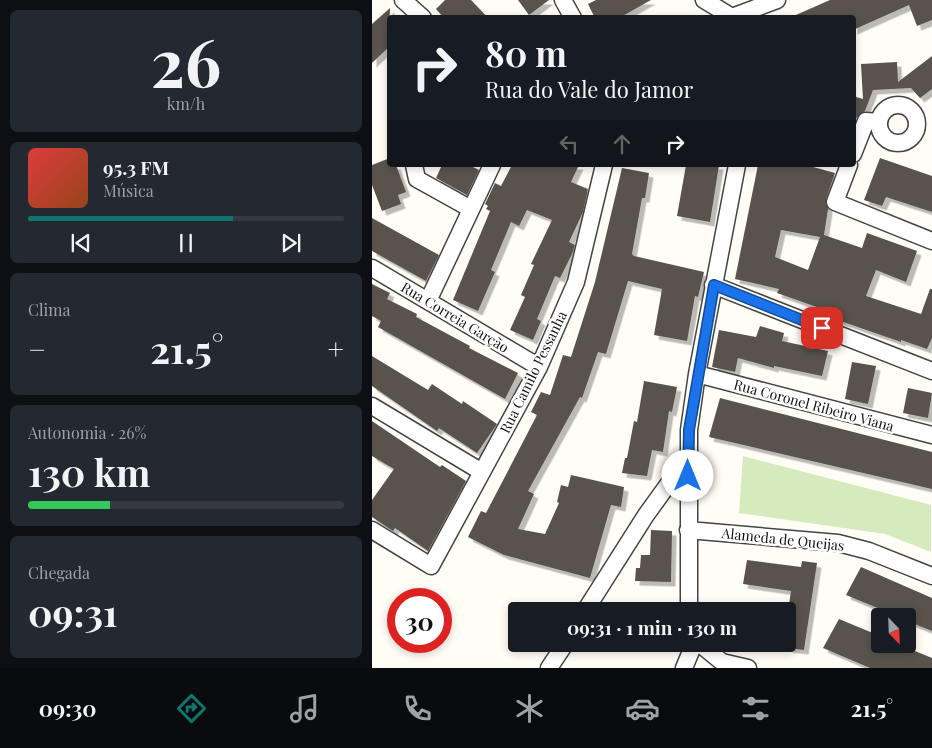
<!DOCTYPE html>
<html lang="pt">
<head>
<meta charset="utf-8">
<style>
  :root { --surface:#171b24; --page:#242831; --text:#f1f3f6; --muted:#9ea1a6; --line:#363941; --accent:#0f766e }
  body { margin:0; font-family:"Playfair Display",serif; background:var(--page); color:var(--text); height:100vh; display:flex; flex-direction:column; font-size:19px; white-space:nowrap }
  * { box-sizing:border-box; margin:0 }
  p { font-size:16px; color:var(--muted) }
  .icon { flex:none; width:28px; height:28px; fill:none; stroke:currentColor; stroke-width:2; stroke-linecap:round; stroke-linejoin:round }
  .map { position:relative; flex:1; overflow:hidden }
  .details { display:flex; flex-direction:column; gap:10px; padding:10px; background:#0d0f14; width:372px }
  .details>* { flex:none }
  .top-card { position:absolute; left:15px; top:15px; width:469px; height:152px; border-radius:5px; box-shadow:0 2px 8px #0003; background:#171b24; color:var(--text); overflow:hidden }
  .needle { width:32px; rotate:157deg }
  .controls { position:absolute; left:499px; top:608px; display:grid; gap:10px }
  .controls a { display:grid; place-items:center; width:45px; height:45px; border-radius:5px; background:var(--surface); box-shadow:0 2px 8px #0003; font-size:25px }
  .speed { position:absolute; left:15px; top:588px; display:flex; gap:10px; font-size:25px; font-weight:700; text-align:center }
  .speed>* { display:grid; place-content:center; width:65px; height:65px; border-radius:50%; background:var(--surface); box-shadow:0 2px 8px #0003; line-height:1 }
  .speed .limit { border:8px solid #d22; background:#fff; color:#111 }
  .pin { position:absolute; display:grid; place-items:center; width:42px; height:42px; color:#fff; margin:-21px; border-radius:10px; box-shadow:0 2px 8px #0006 }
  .me { position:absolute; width:55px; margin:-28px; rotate:0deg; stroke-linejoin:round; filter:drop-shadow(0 0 4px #0008) }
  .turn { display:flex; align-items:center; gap:18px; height:105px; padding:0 15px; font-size:22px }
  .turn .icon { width:65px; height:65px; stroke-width:2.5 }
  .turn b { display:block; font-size:35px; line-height:42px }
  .lanes { display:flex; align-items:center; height:48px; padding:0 15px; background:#0003; justify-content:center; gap:25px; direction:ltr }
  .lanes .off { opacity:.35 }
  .big { font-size:38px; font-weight:700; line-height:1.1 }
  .details .widget { flex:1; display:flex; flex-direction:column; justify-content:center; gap:8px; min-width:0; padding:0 18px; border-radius:8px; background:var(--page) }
  .details .dial { align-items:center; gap:0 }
  .dial b { font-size:65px; line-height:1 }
  .song { display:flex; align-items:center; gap:15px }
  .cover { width:60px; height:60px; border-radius:8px; background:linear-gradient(135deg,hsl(0 70% 55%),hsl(20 70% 35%)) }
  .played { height:5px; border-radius:2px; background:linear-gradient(90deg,var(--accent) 65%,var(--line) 65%) }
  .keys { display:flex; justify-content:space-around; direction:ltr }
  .heat { display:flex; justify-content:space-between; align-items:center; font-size:28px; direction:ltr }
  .charge { height:8px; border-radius:4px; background:linear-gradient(90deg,#34c759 26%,var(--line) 0) }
  .trip { position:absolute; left:136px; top:602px; width:288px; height:50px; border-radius:5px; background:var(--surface); box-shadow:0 2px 8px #0003; font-weight:700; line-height:50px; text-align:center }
  .tab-bar { display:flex; height:80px; justify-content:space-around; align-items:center; background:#090b0e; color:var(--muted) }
  .tab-bar .icon { width:35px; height:35px }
  .tab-bar .selected { color:var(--accent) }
  .tab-bar b { font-size:22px; color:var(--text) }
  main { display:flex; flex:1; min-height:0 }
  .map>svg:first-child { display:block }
</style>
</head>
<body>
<main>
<section class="details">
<div class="widget dial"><b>26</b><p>km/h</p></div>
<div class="widget">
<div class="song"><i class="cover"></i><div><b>95.3 FM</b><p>Música</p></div></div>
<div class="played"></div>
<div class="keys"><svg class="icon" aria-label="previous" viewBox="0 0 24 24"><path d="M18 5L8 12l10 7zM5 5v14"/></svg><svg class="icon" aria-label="pause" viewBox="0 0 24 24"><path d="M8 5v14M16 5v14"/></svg><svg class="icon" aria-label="next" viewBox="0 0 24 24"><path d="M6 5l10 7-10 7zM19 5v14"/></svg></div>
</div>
<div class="widget"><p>Clima</p>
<div class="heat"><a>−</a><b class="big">21.5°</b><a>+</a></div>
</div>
<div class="widget"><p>Autonomia · 26%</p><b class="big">130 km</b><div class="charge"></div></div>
<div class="widget"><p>Chegada</p><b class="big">09:31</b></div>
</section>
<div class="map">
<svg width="560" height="668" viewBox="0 0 560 668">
  <defs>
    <filter id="shadow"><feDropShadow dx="4.5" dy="4.5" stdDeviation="0" flood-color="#0004"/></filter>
  </defs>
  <rect width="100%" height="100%" fill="#fffdf5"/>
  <path fill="#d5ebbd" d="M371,456L559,505V552L513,534L367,513Z"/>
  <path fill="#5a524d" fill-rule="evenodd" filter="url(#shadow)" d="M73,0H99L116,18H72L64,9Z
    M146,0H177L157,15Z
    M224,0H279L247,18H223L216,4Z
    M458,0H560V20L545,26L537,5L481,30V18H417Z
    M18,8L17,47L0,63V24Z
    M560,56V89L548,98L539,88L501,90L493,111L485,117L481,126V96L491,99L489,64L525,62L526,82Z
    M18,158V165H24L34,192L26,195L29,204L10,211L0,185V165Z
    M508,158L560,176V212L514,197L510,206L492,200Z
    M70,165H97L107,170L95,195L64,178Z
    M140,165H207L199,182L216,189L211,212L197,242L203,245L200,254L188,278L183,276L165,319L169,321L161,340L138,330L153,297L149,295L162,265L159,264L180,220L155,210L147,226L139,222L119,270L123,272L106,311L81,300L118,211L114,209L116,206L113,204L123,183L129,186Z
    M314,165H347L338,222L305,216Z
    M386,165H434L463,173L454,199L456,209L452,235L490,248L495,233L545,251L534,282L504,270L494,296L549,314L558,289H560V338L555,349L529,340V342L457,317L459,312L405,293L407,289L363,279ZM409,230L448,237L436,270L403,257Z
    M250,168L277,173L273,198H270L260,254L262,256L332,272L326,297L323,296L315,341L282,335L290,289L256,281L234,354L226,352L210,398L208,397L156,491L162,494L146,529L173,534L187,503L185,502L189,485L196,487L199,475L252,487L249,507L239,505L218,578L132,555L96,537L109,511L114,513L165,415L159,412L169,392L178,395L191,355L199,357L223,282Z
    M0,218L67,255L54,281L0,251Z
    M0,284L18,293L15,299L45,314L44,317L98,346L97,348L146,373L133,399L6,327L9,321L0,316Z
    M388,326L412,333L410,341L456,351L450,376L402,366V368L366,358L363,372L340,367L347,330L384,337Z
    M0,356L56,390L60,384L90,404L91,401L125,424L105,453L67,428L65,431L0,386Z
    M480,362L504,366L496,404L473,399Z
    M272,381L305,387L300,412L297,411L291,452L280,450L275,476L250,473L253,458H255L262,421L265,422Z
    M536,388L560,393L556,418L531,413Z
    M348,398L560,452V489L337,437Z
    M0,421L68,467L70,465L94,481L56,551L23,528L21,531L0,517V500L22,469L0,456Z
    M279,530L300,531L299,582L263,581L264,568H268L269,555H278Z
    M375,560L429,567L430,561L445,563L432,650L415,648V618L419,591L371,584Z
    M489,567L560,598V631L535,621V616H525L474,595Z
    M467,619L508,636V644H526L560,658V668H498L451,648Z"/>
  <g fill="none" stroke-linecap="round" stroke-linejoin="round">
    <defs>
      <path id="minor" d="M31,0L51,18
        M191,0L201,18
        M332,0L360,17L405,0
        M507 124a19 19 0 1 1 38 0a19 19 0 1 1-38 0Z
        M481,154L494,121L506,122
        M42,165L45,179L99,209
        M477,165L463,202L560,241
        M0,268L167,367
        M341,285L560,371
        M56,301L120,165
        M325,374L560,435
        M0,406L110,472
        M0,530L59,566L167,367L204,282L232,165
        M316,530L466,543L497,551L560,576
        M213,611L274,515L316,457
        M317,611V430L325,374L365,165
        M328,644L350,662L376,668
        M177,668L193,644
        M312,668L322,644"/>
    </defs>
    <use href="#minor" stroke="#444" stroke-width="19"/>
    <use href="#minor" stroke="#fff" stroke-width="16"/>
  </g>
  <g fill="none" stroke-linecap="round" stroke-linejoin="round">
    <defs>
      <path id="route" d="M316,476L317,430L342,285L450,328"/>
    </defs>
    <use href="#route" stroke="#114b97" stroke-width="12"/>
    <use href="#route" stroke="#1a73e8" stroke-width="9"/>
  </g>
  <g text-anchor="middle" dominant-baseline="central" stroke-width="5" stroke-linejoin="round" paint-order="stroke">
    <g font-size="14" fill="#111" stroke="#fff">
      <text transform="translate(83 317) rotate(31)">Rua Correia Garção</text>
      <text transform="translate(161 372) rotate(-64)">Rua Camilo Pessanha</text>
      <text transform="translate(442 405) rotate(15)">Rua Coronel Ribeiro Viana</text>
      <text transform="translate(411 539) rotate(6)">Alameda de Queijas</text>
    </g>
  </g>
</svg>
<div class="controls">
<a><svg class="needle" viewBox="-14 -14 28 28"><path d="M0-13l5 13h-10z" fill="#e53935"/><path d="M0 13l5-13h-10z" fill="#9ea1a6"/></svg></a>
</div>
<div class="speed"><div class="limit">30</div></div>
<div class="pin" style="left:450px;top:328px;background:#d93025"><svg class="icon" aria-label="arrive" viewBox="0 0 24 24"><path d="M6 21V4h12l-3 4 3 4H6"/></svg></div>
<svg class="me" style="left:316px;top:476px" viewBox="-20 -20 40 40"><circle r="19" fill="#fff"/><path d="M0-13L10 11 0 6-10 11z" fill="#1a73e8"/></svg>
<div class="trip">09:31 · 1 min · 130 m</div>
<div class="top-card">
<div class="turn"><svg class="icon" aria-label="right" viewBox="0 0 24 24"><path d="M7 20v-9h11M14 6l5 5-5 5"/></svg><div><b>80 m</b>Rua do Vale do Jamor</div></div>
<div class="lanes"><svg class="icon off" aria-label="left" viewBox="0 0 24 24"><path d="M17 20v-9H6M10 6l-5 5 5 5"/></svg><svg class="icon off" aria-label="ahead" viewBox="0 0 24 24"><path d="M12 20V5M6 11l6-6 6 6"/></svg><svg class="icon" aria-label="right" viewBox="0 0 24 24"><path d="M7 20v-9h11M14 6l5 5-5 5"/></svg></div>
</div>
</div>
</main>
<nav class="tab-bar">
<b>09:30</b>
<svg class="icon selected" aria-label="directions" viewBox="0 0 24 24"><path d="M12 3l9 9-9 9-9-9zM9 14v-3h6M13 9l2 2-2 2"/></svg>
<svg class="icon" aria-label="music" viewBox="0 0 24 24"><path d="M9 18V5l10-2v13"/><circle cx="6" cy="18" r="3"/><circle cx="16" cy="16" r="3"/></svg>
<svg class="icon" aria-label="phone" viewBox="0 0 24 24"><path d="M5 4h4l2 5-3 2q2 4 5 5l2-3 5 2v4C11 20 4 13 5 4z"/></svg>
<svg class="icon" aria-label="climate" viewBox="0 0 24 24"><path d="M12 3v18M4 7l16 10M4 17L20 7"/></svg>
<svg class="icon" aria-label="car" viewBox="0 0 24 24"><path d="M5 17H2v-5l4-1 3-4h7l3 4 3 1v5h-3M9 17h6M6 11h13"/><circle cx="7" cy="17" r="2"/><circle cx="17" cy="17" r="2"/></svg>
<svg class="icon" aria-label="filters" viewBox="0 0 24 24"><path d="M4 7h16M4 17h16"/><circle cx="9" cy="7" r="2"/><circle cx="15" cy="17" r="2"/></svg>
<b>21.5°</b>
</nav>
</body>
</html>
